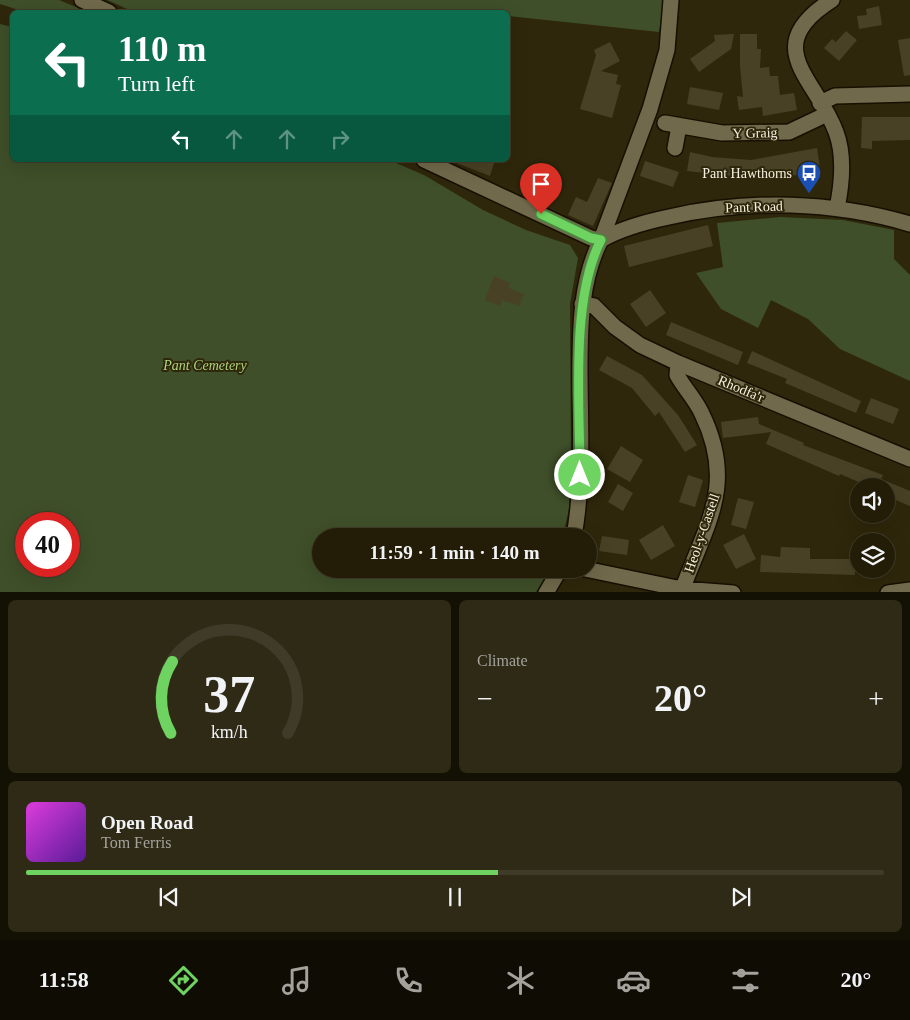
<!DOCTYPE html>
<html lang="en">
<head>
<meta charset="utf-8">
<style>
  :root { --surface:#231d08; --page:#2f2a16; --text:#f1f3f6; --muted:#a3a29c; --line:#403b29; --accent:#6ed361 }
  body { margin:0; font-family:Georgia,serif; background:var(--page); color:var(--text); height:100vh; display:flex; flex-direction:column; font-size:19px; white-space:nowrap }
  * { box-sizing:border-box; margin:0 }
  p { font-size:16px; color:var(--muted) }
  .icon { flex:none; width:28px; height:28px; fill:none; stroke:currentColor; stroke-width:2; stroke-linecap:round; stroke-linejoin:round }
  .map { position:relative; height:592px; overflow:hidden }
  .panel { display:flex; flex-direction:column; gap:8px; padding:8px; background:#131004; flex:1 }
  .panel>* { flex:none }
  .banner { position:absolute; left:10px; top:10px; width:500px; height:152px; border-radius:8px; box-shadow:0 5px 20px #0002,0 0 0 1px var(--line); background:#0b6e4f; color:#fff; overflow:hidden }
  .controls { position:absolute; left:850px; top:478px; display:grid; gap:10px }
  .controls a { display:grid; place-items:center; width:45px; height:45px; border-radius:50%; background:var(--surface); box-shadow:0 5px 20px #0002,0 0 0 1px var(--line); font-size:25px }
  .speed { position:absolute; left:15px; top:512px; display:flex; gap:10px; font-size:25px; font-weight:700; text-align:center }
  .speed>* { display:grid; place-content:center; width:65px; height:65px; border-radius:50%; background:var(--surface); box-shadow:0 5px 20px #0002,0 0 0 1px var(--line); line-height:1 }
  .speed .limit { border:8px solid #d22; background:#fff; color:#111 }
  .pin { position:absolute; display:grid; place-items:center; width:42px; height:42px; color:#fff; margin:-51px -21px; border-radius:50% 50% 50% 0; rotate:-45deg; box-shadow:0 0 5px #0007 }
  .pin .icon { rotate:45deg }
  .me { position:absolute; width:55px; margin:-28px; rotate:0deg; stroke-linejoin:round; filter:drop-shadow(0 0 4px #0008) }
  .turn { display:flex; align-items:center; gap:18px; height:105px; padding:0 25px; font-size:22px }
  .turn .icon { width:65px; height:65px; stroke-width:2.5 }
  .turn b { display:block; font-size:35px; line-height:42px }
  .lanes { display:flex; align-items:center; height:48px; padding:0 25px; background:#0003; justify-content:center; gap:25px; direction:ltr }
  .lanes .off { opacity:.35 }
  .big { font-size:38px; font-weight:600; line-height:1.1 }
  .panel .tile { flex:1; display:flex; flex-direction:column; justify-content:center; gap:8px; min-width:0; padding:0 18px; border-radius:8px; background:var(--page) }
  .panel .dial { align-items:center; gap:0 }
  .dial svg { height:130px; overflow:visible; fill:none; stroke:var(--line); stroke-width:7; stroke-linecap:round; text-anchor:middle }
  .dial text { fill:var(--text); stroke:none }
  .song { display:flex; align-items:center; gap:15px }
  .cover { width:60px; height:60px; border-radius:8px; background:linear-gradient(135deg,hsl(300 70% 55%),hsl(270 70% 35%)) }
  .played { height:5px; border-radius:2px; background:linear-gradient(90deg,var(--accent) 55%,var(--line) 55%) }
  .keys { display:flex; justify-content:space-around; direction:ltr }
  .heat { display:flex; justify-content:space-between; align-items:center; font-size:28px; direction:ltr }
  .panel .tiles { flex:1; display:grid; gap:8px; grid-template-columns:1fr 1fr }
  .tile:last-child { grid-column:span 2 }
  .trip { position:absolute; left:312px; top:528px; width:285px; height:50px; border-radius:25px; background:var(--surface); box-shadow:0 5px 20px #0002,0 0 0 1px var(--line); font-weight:600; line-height:50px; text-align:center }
  .menu { display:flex; height:80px; justify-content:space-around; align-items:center; background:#0e0c03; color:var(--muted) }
  .menu .icon { width:35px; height:35px }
  .menu .selected { color:var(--accent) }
  .menu b { font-size:22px; color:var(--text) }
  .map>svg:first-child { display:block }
</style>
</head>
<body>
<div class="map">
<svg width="910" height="593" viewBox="0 0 910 593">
  <rect width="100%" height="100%" fill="#2f270b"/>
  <path fill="#3e4f29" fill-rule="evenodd" d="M0,0H59L88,12H25L0,4Z
    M107,0H664L659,32L508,16V12H472L436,9L435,12H134Z
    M0,24L12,27V160H389L424,175L483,210L526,230L570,245L578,258L570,304L571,480L569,509L563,536H321V569H551L536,592L0,593ZM26,524H69V566H26Z
    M781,217L843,220L894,230V259L910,275V381L840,349L808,319L771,300L758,328L721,309L696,273L723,267L717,223Z"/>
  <path fill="#494125" d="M879,6L882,25L859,29L857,16L867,15L866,9Z
    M846,31L857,40L839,61L824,48L832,39L836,42Z
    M734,34L731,49L699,72L690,59L715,41L714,35Z
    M740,34H757V49H761L760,68L769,67L770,76H778L780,95L794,93L797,110L763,116L762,107L739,110L737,96L743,97L740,66Z
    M910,38V75L904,76L898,40Z
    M610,42L620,61L601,71L618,75L616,84L621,85L612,118L580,109L596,55L594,50Z
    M690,87L723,93L719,110L687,104Z
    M862,117H910V140L872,141V149L861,148Z
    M817,148L820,168L814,169V173L761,179L687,171L690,152L712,157L751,160Z
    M449,160H495L490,176Z
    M645,161L679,172L673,187L640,176Z
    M598,178L612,183L593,226L568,215L576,197L587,202Z
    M708,225L713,246L629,267L624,246Z
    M494,276L510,283L508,288L524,294L519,306L502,300L500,306L485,300Z
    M650,290L666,313L646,327L630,304Z
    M671,322L743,352L738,365L666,335Z
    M752,351L861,401L856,413L785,383L787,379L747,363Z
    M607,356L642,375L678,415L697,445L685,452L659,412L655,416L632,388L599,370Z
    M871,398L899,409L893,424L865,413Z
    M758,417L759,424L804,443L803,445L883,475L878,486H868L840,474L839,476L766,444L771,432L723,438L721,422Z
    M621,446L643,460L630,482L607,469Z
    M688,475L703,480L695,507L679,502Z
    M886,481L910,491V506L886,496Z
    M618,484L633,493L623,511L608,502Z
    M738,498L754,502L746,529L731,525Z
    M663,525L675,546L651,560L639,540Z
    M744,534L756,559L736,569L723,545Z
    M602,536L629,540L627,555L599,551Z
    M781,547L810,548V559H855V575L760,572L761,555L780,557Z"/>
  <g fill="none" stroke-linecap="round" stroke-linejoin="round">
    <defs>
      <path id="minor" d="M832,0C758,47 816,78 836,132C845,156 842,184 837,208
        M820,103L835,96L910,94
        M665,123L722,133L789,132L827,114
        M675,148L679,126
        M601,240L650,109L667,50L671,0
        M582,304L594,306L615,327L640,345L678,363L910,459
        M678,363L677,375C684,388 696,400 702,414C737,486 705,526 681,593
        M585,569L682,589L733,593
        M888,593L910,590"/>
      <path id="tertiary" d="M82,0L109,12
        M424,160L591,238L601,240
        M601,240C622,228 645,222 669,217C749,199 832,201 910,224
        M574,536C584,481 580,424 580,368C580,325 581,279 601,240
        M546,593L560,569"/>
    </defs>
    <use href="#minor" stroke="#171000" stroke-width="18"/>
    <use href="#tertiary" stroke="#171000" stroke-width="18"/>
    <use href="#minor" stroke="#71694b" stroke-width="15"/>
    <use href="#tertiary" stroke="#71694b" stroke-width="15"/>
  </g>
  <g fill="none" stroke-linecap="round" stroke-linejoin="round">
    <defs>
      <path id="route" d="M541,214L591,238L601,240C570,300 580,407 580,475"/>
    </defs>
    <use href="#route" stroke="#48893f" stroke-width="12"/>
    <use href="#route" stroke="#6ed361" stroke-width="9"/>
  </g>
  <defs>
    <symbol id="bus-pin" viewBox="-11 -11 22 30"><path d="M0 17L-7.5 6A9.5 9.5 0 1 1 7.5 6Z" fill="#1a4fb4" stroke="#2f270b"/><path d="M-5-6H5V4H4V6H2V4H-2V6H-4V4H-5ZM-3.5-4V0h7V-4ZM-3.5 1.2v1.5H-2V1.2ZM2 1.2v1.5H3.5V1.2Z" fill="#fff"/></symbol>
  </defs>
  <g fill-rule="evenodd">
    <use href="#bus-pin" x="795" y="159" width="28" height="38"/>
  </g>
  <g text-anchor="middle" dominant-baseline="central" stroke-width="4" stroke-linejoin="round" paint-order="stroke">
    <g font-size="14" fill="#f5f0e0" stroke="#2f270b">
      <text transform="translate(755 133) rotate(-1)">Y Graig</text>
      <text transform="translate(754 207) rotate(-2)">Pant Road</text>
      <text transform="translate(741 389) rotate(23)">Rhodfa'r</text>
      <text transform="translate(702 533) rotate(-71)">Heol-y-Castell</text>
    </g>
    <g font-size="14" fill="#f5f0e0" stroke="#2f270b" text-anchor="end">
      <text x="792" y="173">Pant Hawthorns</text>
    </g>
    <g font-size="14" font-style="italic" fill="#add57c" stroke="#2f270b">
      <text x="205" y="365">Pant Cemetery</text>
    </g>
  </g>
</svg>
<div class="controls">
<a><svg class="icon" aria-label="sound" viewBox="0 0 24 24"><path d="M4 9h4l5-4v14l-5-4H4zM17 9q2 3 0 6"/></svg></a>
<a><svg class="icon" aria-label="layers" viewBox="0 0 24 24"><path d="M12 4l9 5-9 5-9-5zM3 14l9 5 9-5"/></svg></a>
</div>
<div class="speed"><div class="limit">40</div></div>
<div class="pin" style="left:541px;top:214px;background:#d93025"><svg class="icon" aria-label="arrive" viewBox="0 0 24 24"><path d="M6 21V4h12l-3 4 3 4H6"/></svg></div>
<svg class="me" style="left:580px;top:475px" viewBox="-20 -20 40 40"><circle r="17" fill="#6ed361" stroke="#fff" stroke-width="3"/><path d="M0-11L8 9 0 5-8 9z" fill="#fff"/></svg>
<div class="trip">11:59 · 1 min · 140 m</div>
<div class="banner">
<div class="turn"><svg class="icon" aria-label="left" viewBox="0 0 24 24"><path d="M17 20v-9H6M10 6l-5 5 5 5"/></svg><div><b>110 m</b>Turn left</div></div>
<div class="lanes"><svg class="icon" aria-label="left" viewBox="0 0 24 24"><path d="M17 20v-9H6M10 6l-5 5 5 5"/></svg><svg class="icon off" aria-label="ahead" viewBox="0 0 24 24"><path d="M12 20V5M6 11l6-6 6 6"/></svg><svg class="icon off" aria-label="ahead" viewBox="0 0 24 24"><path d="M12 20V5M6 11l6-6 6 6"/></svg><svg class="icon off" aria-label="right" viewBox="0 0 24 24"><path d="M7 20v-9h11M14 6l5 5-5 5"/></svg></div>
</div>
</div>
<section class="panel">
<div class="tiles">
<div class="tile dial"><svg viewBox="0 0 100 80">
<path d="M14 69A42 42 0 1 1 86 69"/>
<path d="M14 69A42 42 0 0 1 15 25" stroke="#6ed361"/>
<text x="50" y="56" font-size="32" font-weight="700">37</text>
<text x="50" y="72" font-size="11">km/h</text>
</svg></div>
<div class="tile"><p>Climate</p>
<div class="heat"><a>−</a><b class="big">20°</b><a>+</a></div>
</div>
<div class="tile">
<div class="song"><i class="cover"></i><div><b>Open Road</b><p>Tom Ferris</p></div></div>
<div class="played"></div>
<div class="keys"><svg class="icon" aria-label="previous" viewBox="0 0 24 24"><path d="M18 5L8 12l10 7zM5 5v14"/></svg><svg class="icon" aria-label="pause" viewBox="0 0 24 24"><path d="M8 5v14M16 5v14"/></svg><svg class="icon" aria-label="next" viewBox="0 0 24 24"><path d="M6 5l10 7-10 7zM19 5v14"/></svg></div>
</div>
</div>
</section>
<nav class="menu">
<b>11:58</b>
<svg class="icon selected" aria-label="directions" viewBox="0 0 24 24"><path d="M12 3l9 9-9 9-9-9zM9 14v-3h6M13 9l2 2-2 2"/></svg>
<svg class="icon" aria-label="music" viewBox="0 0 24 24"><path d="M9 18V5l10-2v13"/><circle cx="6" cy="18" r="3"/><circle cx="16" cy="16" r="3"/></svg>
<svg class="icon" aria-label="phone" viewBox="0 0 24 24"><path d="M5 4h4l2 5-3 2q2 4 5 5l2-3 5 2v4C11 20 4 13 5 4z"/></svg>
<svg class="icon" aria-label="climate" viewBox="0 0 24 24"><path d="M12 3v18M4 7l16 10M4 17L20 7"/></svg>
<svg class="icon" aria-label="car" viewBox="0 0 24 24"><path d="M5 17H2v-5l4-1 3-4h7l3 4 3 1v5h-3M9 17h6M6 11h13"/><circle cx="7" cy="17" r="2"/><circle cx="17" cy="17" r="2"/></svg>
<svg class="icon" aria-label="filters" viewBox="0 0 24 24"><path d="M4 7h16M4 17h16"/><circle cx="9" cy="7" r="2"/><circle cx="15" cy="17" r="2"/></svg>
<b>20°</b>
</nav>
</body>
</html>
